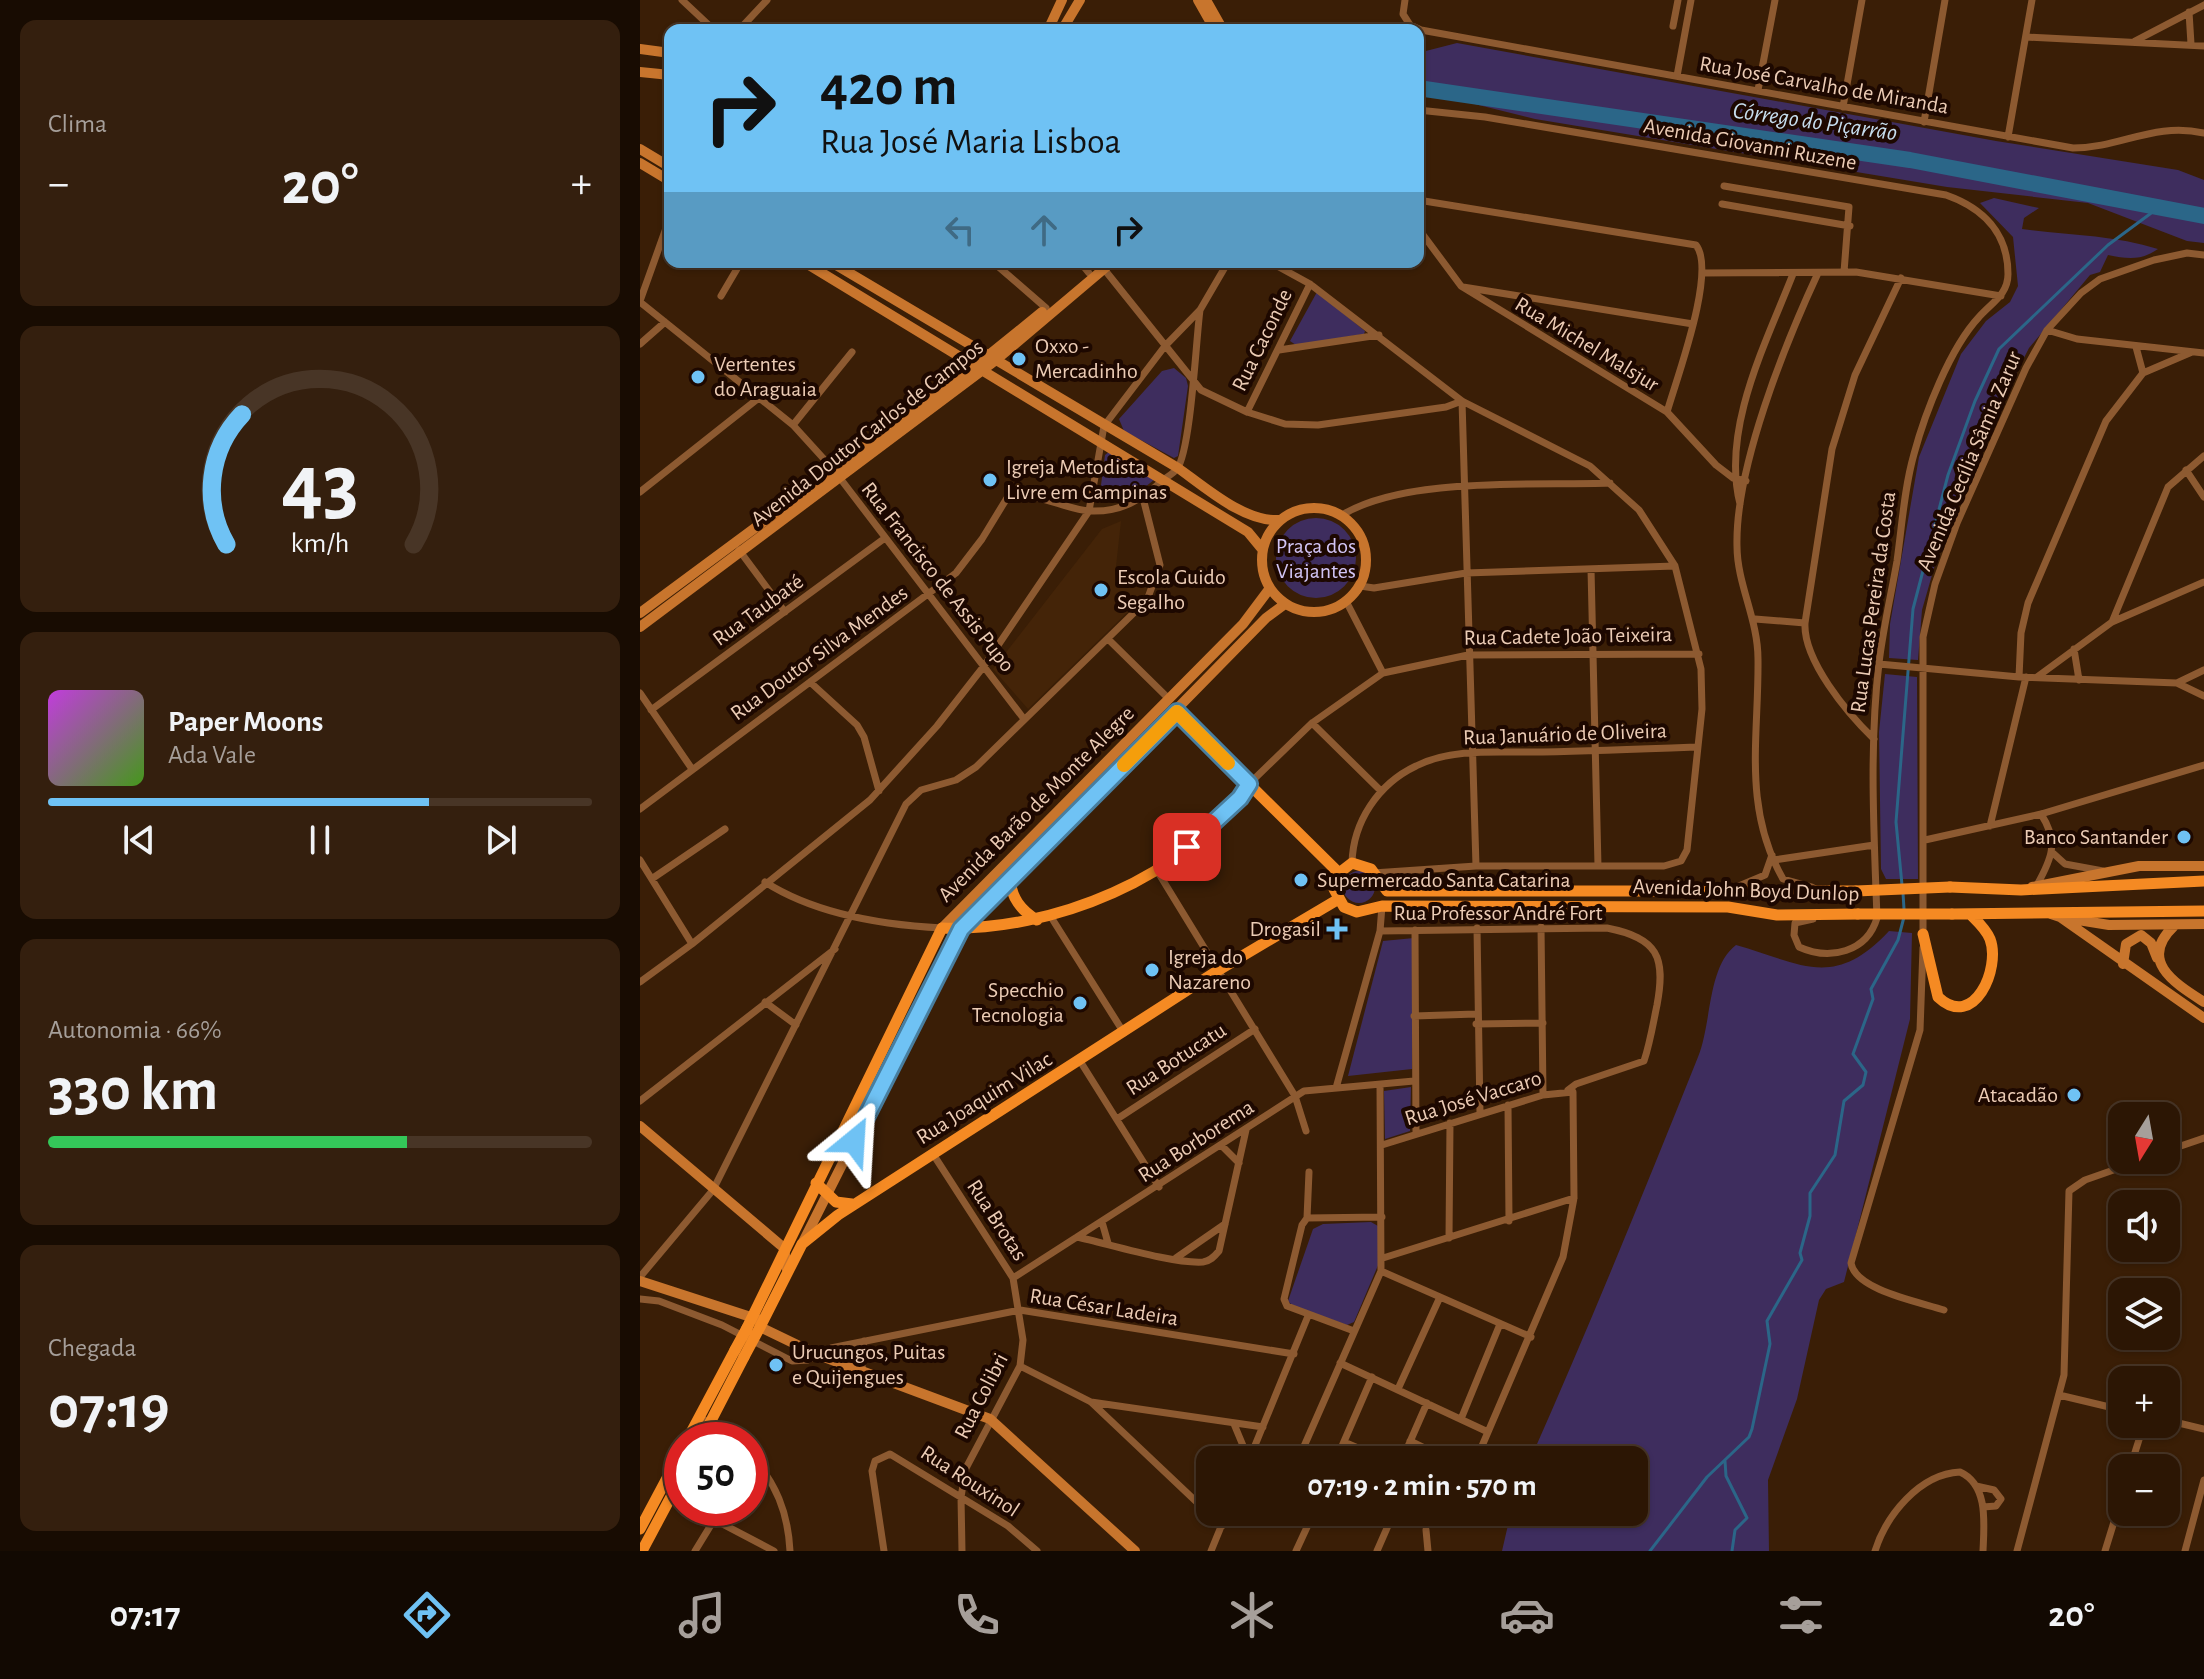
<!DOCTYPE html>
<html lang="pt">
<head>
<meta charset="utf-8">
<style>
  :root { --surface:#2c1604; --page:#341f0e; --text:#f1f3f6; --muted:#a69f9a; --line:#483526; --accent:#6fc2f4 }
  body { margin:0; font-family:"Alegreya Sans",sans-serif; background:var(--page); color:var(--text); height:100vh; display:flex; flex-direction:column; font-size:30px; white-space:nowrap }
  * { box-sizing:border-box; margin:0 }
  p { font-size:26px; color:var(--muted) }
  .icon { flex:none; width:44px; height:44px; fill:none; stroke:currentColor; stroke-width:2; stroke-linecap:round; stroke-linejoin:round }
  .map { position:relative; flex:1; overflow:hidden }
  .drawer { display:flex; flex-direction:column; gap:20px; padding:20px; background:#180c02; width:640px }
  .drawer>* { flex:none }
  .guide { position:absolute; left:24px; top:24px; width:760px; height:244px; border-radius:16px; box-shadow:0 2px 6px #0004,0 0 0 2px var(--line); background:#6fc2f4; color:#111; overflow:hidden }
  .needle { width:52px; rotate:191deg }
  .controls { position:absolute; left:1468px; top:1102px; display:grid; gap:16px }
  .controls a { display:grid; place-items:center; width:72px; height:72px; border-radius:16px; background:var(--surface); box-shadow:0 2px 6px #0004,0 0 0 2px var(--line); font-size:40px }
  .speed { position:absolute; left:24px; top:1422px; display:flex; gap:16px; font-size:40px; font-weight:700; text-align:center }
  .speed>* { display:grid; place-content:center; width:104px; height:104px; border-radius:50%; background:var(--surface); box-shadow:0 2px 6px #0004,0 0 0 2px var(--line); line-height:1 }
  .speed .limit { border:12px solid #d22; background:#fff; color:#111 }
  .pin { position:absolute; display:grid; place-items:center; width:68px; height:68px; color:#fff; margin:-34px; border-radius:16px; box-shadow:0 4px 12px #0006 }
  .me { position:absolute; width:88px; margin:-44px; rotate:27deg; stroke-linejoin:round; filter:drop-shadow(0 0 6px #0008) }
  .turn { display:flex; align-items:center; gap:28px; height:168px; padding:0 24px; font-size:36px }
  .turn .icon { width:104px; height:104px; stroke-width:2.5 }
  .turn b { display:block; font-size:56px; line-height:68px }
  .lanes { display:flex; align-items:center; height:76px; padding:0 24px; background:#0003; justify-content:center; gap:40px; direction:ltr }
  .lanes .off { opacity:.35 }
  .big { font-size:60px; font-weight:700; line-height:1.1 }
  .drawer .tile { flex:1; display:flex; flex-direction:column; justify-content:center; gap:12px; min-width:0; padding:0 28px; border-radius:16px; background:var(--page) }
  .drawer .dial { align-items:center; gap:0 }
  .dial svg { height:208px; overflow:visible; fill:none; stroke:var(--line); stroke-width:7; stroke-linecap:round; text-anchor:middle }
  .dial text { fill:var(--text); stroke:none }
  .song { display:flex; align-items:center; gap:24px }
  .cover { width:96px; height:96px; border-radius:12px; background:linear-gradient(135deg,hsl(290 70% 55%),hsl(100 70% 35%)) }
  .played { height:8px; border-radius:4px; background:linear-gradient(90deg,var(--accent) 70%,var(--line) 70%) }
  .keys { display:flex; justify-content:space-around; direction:ltr }
  .heat { display:flex; justify-content:space-between; align-items:center; font-size:44px; direction:ltr }
  .charge { height:12px; border-radius:6px; background:linear-gradient(90deg,#34c759 66%,var(--line) 0) }
  .trip { position:absolute; left:556px; top:1446px; width:452px; height:80px; border-radius:16px; background:var(--surface); box-shadow:0 2px 6px #0004,0 0 0 2px var(--line); font-weight:700; line-height:80px; text-align:center }
  .tab-bar { display:flex; height:128px; justify-content:space-around; align-items:center; background:#120902; color:var(--muted) }
  .tab-bar .icon { width:56px; height:56px }
  .tab-bar .on { color:var(--accent) }
  .tab-bar b { font-size:36px; color:var(--text) }
  main { display:flex; flex:1; min-height:0 }
  .map>svg:first-child { display:block }
</style>
</head>
<body>
<main>
<section class="drawer">
<div class="tile"><p>Clima</p>
<div class="heat"><a>−</a><b class="big">20°</b><a>+</a></div>
</div>
<div class="tile dial"><svg viewBox="0 0 100 80">
<path d="M14 69A42 42 0 1 1 86 69"/>
<path d="M14 69A42 42 0 0 1 20 19" stroke="#6fc2f4"/>
<text x="50" y="56" font-size="32" font-weight="700">43</text>
<text x="50" y="72" font-size="11">km/h</text>
</svg></div>
<div class="tile">
<div class="song"><i class="cover"></i><div><b>Paper Moons</b><p>Ada Vale</p></div></div>
<div class="played"></div>
<div class="keys"><svg class="icon" aria-label="previous" viewBox="0 0 24 24"><path d="M18 5L8 12l10 7zM5 5v14"/></svg><svg class="icon" aria-label="pause" viewBox="0 0 24 24"><path d="M8 5v14M16 5v14"/></svg><svg class="icon" aria-label="next" viewBox="0 0 24 24"><path d="M6 5l10 7-10 7zM19 5v14"/></svg></div>
</div>
<div class="tile"><p>Autonomia · 66%</p><b class="big">330 km</b><div class="charge"></div></div>
<div class="tile"><p>Chegada</p><b class="big">07:19</b></div>
</section>
<div class="map">
<svg width="1564" height="1551" viewBox="0 0 1564 1551">
  <rect width="100%" height="100%" fill="#3a1e06"/>
  <path fill="#442408" d="M481,521L475,575L510,584L504,596L388,709L353,669L462,529Z"/>
  <path fill="#3e2d5e" d="M817,43L1356,141L1538,170L1564,180V243L1547,241L1448,203L1307,187L895,119L778,90V53Z
    M1354,198L1399,208L1384,218L1382,229C1427,235 1474,235 1518,249C1500,261 1488,259 1468,255L1460,272L1450,275L1389,348L1352,421L1298,554L1282,610L1278,660L1249,658L1250,624L1279,457L1321,354L1346,321L1370,302L1378,286L1373,237L1340,203Z
    M677,292L725,331L724,334L656,345L650,341Z
    M534,368L546,378L548,386L538,456L534,458L484,431L479,419L522,371Z
    M470,451L516,478C500,492 481,505 459,500L465,455Z
    M636 558a40 40 0 1 1 80 0a40 40 0 1 1-80 0Z
    M1245,674L1277,677L1278,879H1246L1241,869L1239,732Z
    M703 887a16 16 0 1 1 32 0a16 16 0 1 1-32 0Z
    M1249,931L1272,933L1270,1019L1204,1282L1186,1289L1179,1300L1157,1399L1128,1480L1129,1551H862L871,1512H994V1460H890C949,1327 1004,1192 1058,1057C1072,1023 1067,967 1096,945C1162,964 1194,990 1249,931Z
    M774,938L772,1069L708,1076L743,941Z
    M771,1087L770,1131L745,1139L744,1091Z
    M731,1222L738,1226L739,1263L714,1322L707,1325L653,1306L648,1301L673,1229L683,1224Z"/>
  <g fill="none" stroke-linecap="round" stroke-linejoin="round">
    <path stroke="#2b6688" stroke-width="3" d="M1262,885L1256,822L1273,609L1308,475L1335,401L1359,349L1468,245L1518,208
      M1263,893L1264,909
      M1085,1461L1086,1476L1107,1518L1095,1530L1092,1551
      M1010,1551L1067,1477L1109,1437L1112,1429L1130,1344L1127,1321L1162,1260L1160,1253L1170,1216V1193L1195,1155L1204,1101L1223,1085L1226,1072L1213,1054L1233,999L1231,989L1258,940L1264,917"/>
    <path stroke="#2b6688" stroke-width="16" d="M778,88L1270,160L1564,216"/>
    <path stroke="#8d5a31" stroke-width="7" d="M42,0L74,30
      M765,0L763,14L770,25L781,30L1433,148C1481,148 1513,122 1564,133
      M1549,12L1551,44
      M1033,26L1038,0
      M99,30L127,0
      M243,30L269,26L365,30
      M1386,37L1564,46
      M1495,41L1564,5
      M1037,76L1051,0
      M1118,90L1135,0
      M1203,107L1222,0
      M778,110L845,117L1306,195C1343,208 1368,233 1368,274C1368,295 1351,303 1339,317C1310,348 1285,413 1274,454C1264,489 1262,526 1257,561C1251,595 1243,629 1239,663C1229,747 1234,833 1237,918C1227,952 1190,961 1159,947L1154,935L1155,923L1173,919
      M1284,122L1305,0
      M1368,137L1392,0
      M1084,186L1209,207L1204,272
      M778,200L1056,245C1077,271 1036,380 1027,412
      M1082,204L1210,226
      M778,228L821,286L1027,412L1076,465L1093,478L1106,481
      M353,262L406,308
      M440,262L449,273
      M630,262L670,284L822,401L950,466L999,510L1035,566L1061,669L1062,709L1047,850L1041,861L1024,866H836L733,873
      M460,264L561,390L607,412L645,424L678,425L806,407L822,401L836,866
      M1062,273L1216,272L1361,296
      M823,287L1053,324
      M81,296L101,262
      M0,301L30,217
      M0,302L153,425L193,469L384,719
      M1407,330L1437,339L1564,353
      M0,344L25,322
      M1496,347L1503,373
      M639,350L739,335
      M607,412L670,284
      M153,425L212,352
      M1546,470L1564,497
      M0,492L120,397
      M1100,504C1081,429 1126,343 1153,274
      M702,515C766,476 894,486 970,483
      M99,550L145,612
      M951,569L958,866
      M720,586L734,588L826,573L1035,566
      M706,601L743,673
      M1115,619L1165,623
      M1472,622L1528,487L1564,456
      M468,639L529,699
      M1434,649L1439,680
      M1239,664L1379,677L1537,683L1564,696
      M1379,677L1381,633L1388,603L1466,421L1503,373L1552,352
      M1397,677L1472,622L1564,582
      M170,682L217,725L224,737L239,791
      M1537,683L1564,670
      M0,693L52,769
      M11,710L245,538
      M537,712L609,784L672,723L743,673L828,655L1059,654
      M672,723L741,791
      M1234,739C1207,713 1163,660 1165,623L1192,449L1215,375L1261,278
      M0,809L316,573L342,539L367,498C394,489 424,510 451,511C482,512 501,500 523,480C527,477 534,473 537,469C551,450 556,339 560,310
      M1350,826L1386,677
      M1285,840L1401,814L1564,765
      M1414,854L1425,864L1463,871
      M0,860L52,944
      M1134,860L1234,845
      M712,863C713,822 738,784 776,766C813,747 863,753 903,752C954,751 1005,749 1056,747
      M516,869L655,1096L666,1131
      M13,878L85,829
      M125,882C175,914 243,925 302,928
      M1397,885C1412,858 1419,842 1401,814
      M1172,887L1143,879C1102,807 1119,736 1118,659C1118,619 1097,584 1097,546C1095,468 1145,344 1178,273
      M1094,888L1125,875L1132,855
      M411,917L484,1033
      M901,927L903,1095
      M837,928L840,1114
      M775,930L776,1134
      M740,931L967,928C1018,938 1026,957 1017,1005C1013,1024 1010,1043 1004,1061L936,1084L928,1090
      M1283,936V637L1295,584L1317,523L1386,368L1407,330L1441,293L1460,279L1514,260L1547,253L1564,255
      M1283,948L1280,1030L1211,1263C1215,1290 1280,1302 1304,1310
      M0,982L52,944L230,800L297,726L344,666L449,511L464,426L525,346L560,310L588,262
      M125,1002L156,1025
      M774,1016L836,1014
      M836,1024L903,1023
      M440,1061L519,1187
      M696,1088L740,931L742,906
      M0,1101L195,949
      M868,1105L869,1221
      M477,1119L615,1029
      M742,1145L903,1095L933,1092L934,1198L923,1257L836,1460
      M582,1146L599,1163
      M1526,1151L1564,1138
      M293,1154L373,1278L383,1340L380,1366L326,1468L321,1497L322,1551
      M667,1218L669,1172
      M462,1222L468,1243
      M437,1237C469,1244 533,1264 563,1262C570,1261 574,1257 579,1251L606,1130
      M809,1238L810,1123
      M536,1258L585,1224
      M743,1258L934,1198
      M741,1271L891,1337
      M0,1277L73,1190L266,804L281,790L316,780L336,767L507,600L520,565L503,498
      M373,1278L664,1091L774,1081
      M0,1299L19,1301L82,1325L152,1361L168,1360L191,1348L380,1310L654,1354
      M714,1331L647,1306L644,1299L662,1225L667,1218L742,1217
      M700,1363L848,1432
      M380,1366L451,1402L582,1526
      M223,1372L221,1358L224,1341
      M1516,1380V1378
      M758,1389L800,1297
      M1419,1395L1482,1410
      M451,1402L623,1427
      M60,1417L94,1440
      M821,1419L860,1324
      M1526,1420L1564,1429
      M594,1424L604,1448L631,1460
      M770,1441L809,1460
      M704,1442L746,1460
      M110,1454C136,1483 148,1512 150,1551
      M609,1460L668,1316
      M658,1460L741,1271L740,1085
      M696,1460L732,1377
      M762,1460L787,1403
      M1490,1468L1504,1424
      M1336,1486L1354,1490L1361,1499L1356,1506L1343,1507
      M31,1497L42,1502
      M52,1508L134,1551
      M786,1530L788,1551
      M55,1551L74,1520
      M244,1551L232,1471L235,1461L250,1454L368,1526L397,1551
      M571,1551L587,1512
      M656,1551L674,1512
      M737,1551L754,1512
      M1235,1551C1246,1516 1279,1474 1320,1472C1349,1485 1344,1525 1343,1551
      M1377,1551L1424,1375L1429,1191L1445,1180L1502,1160
      M1465,1551L1482,1496
      M1545,1551L1564,1480"/>
    <path stroke="#c8752d" stroke-width="10" d="M558,0L575,30
      M566,0L583,30
      M408,30L422,0
      M422,30L440,0
      M0,49L30,53
      M0,72L30,75
      M0,149L30,167
      M0,163L30,181
      M164,262L608,532L622,549
      M191,262L538,468C566,488 604,522 639,520
      M622 560a52 52 0 1 1 104 0a52 52 0 1 1-104 0Z
      M0,613L349,355L402,312
      M0,627L356,360L472,262
      M1392,887L1499,866H1564
      M1411,914L1420,917L1564,1018
      M1426,918L1469,925L1564,924
      M1534,926C1497,961 1536,984 1564,1002
      M302,928L603,624L630,588
      M1483,964L1486,944L1501,935L1511,943L1517,958
      M0,1126L144,1248L147,1269
      M162,1244L321,929L626,618L645,604
      M0,1281L120,1320
      M120,1327L176,1354L350,1419L495,1551"/>
    <path stroke="#f58a23" stroke-width="11" d="M370,878C371,898 381,910 397,920
      M1310,887L1381,890L1564,881
      M1216,891H747L731,869L712,863L699,873L694,889L704,907L717,912L742,906L1088,907L1137,915L1218,914
      M1312,914L1564,911
      M1283,934L1298,997C1334,1031 1361,968 1350,939C1346,929 1337,921 1330,914
      M176,1183L196,1202L212,1204
      M120,1327L162,1244L198,1215L577,971L697,900
      M107,1328L302,928C411,932 547,878 609,784L699,873
      M47,1440L95,1350
      M61,1440L104,1357
      M0,1529L42,1450
      M2,1551L42,1476"/>
    <path stroke="#f58a23" stroke-width="11" d="M1216,891L1310,887
      M1218,914H1312
      M95,1350L107,1328
      M104,1357L120,1327"/>
  </g>
  <g fill="none" stroke-linecap="round" stroke-linejoin="round">
    <defs>
      <path id="route" d="M214,1141L321,929L537,712L609,784L600,798L547,847"/>
    </defs>
    <use href="#route" stroke="#487e9f" stroke-width="20"/>
    <use href="#route" stroke="#6fc2f4" stroke-width="14"/>
    <path stroke="#f59e0b" stroke-width="14" d="M484,765L537,712L588,763"/>
  </g>
  <g fill="#6fc2f4" stroke="#1d0800" stroke-width="3">
    <circle cx="379" cy="359" r="8"/>
    <circle cx="58" cy="377" r="8"/>
    <circle cx="350" cy="480" r="8"/>
    <circle cx="461" cy="590" r="8"/>
    <circle cx="1544" cy="837" r="8"/>
    <circle cx="661" cy="880" r="8"/>
    <path d="M693 917h8v8h8v8h-8v8h-8v-8h-8v-8h8z"/>
    <circle cx="512" cy="970" r="8"/>
    <circle cx="440" cy="1003" r="8"/>
    <circle cx="1434" cy="1095" r="8"/>
    <circle cx="136" cy="1365" r="8"/>
  </g>
  <g text-anchor="middle" dominant-baseline="central" stroke-width="8" stroke-linejoin="round" paint-order="stroke">
    <g font-size="22" fill="#ecccb5" stroke="#1d0800">
      <text transform="translate(1184 85) rotate(10)">Rua José Carvalho de Miranda</text>
      <text transform="translate(1110 144) rotate(10)">Avenida Giovanni Ruzene</text>
      <text transform="translate(622 340) rotate(-64)">Rua Caconde</text>
      <text transform="translate(947 344) rotate(31)">Rua Michel Malsjur</text>
      <text transform="translate(227 433) rotate(-38)">Avenida Doutor Carlos de Campos</text>
      <text transform="translate(1329 461) rotate(-67)">Avenida Cecília Sâmia Zarur</text>
      <text transform="translate(298 577) rotate(52)">Rua Francisco de Assis Pupo</text>
      <text transform="translate(1233 602) rotate(-82)">Rua Lucas Pereira da Costa</text>
      <text transform="translate(118 610) rotate(-36)">Rua Taubaté</text>
      <text transform="translate(928 636) rotate(-1)">Rua Cadete João Teixeira</text>
      <text transform="translate(179 653) rotate(-36)">Rua Doutor Silva Mendes</text>
      <text transform="translate(925 734) rotate(-2)">Rua Januário de Oliveira</text>
      <text transform="translate(396 804) rotate(-45)">Avenida Barão de Monte Alegre</text>
      <text transform="translate(1106 890) rotate(2)">Avenida John Boyd Dunlop</text>
      <text x="858" y="913">Rua Professor André Fort</text>
      <text transform="translate(536 1059) rotate(-33)">Rua Botucatu</text>
      <text transform="translate(344 1098) rotate(-32)">Rua Joaquim Vilac</text>
      <text transform="translate(833 1098) rotate(-17)">Rua José Vaccaro</text>
      <text transform="translate(556 1141) rotate(-33)">Rua Borborema</text>
      <text transform="translate(357 1220) rotate(57)">Rua Brotas</text>
      <text transform="translate(464 1307) rotate(9)">Rua César Ladeira</text>
      <text transform="translate(341 1396) rotate(-63)">Rua Colibri</text>
      <text transform="translate(330 1481) rotate(33)">Rua Rouxinol</text>
    </g>
    <g font-size="22" fill="#ecccb5" stroke="#1d0800" text-anchor="start">
      <text x="395" y="346">Oxxo -<tspan x="395" dy="25">Mercadinho</tspan></text>
      <text x="74" y="364">Vertentes<tspan x="74" dy="25">do Araguaia</tspan></text>
      <text x="366" y="467">Igreja Metodista<tspan x="366" dy="25">Livre em Campinas</tspan></text>
      <text x="477" y="577">Escola Guido<tspan x="477" dy="25">Segalho</tspan></text>
      <text x="1528" y="837" text-anchor="end">Banco Santander</text>
      <text x="677" y="880">Supermercado Santa Catarina</text>
      <text x="681" y="929" text-anchor="end">Drogasil</text>
      <text x="528" y="957">Igreja do<tspan x="528" dy="25">Nazareno</tspan></text>
      <text x="424" y="990" text-anchor="end">Specchio<tspan x="424" dy="25">Tecnologia</tspan></text>
      <text x="1418" y="1095" text-anchor="end">Atacadão</text>
      <text x="152" y="1352">Urucungos, Puitas<tspan x="152" dy="25">e Quijengues</tspan></text>
    </g>
    <g font-size="22" fill="#d2c5f5" stroke="#1d0800">
      <text x="676" y="546">Praça dos<tspan x="676" dy="25">Viajantes</tspan></text>
    </g>
    <g font-size="24" font-style="italic" fill="#c6dded" stroke="#1d0800">
      <text transform="translate(1175 122) rotate(8)">Córrego do Piçarrão</text>
    </g>
  </g>
</svg>
<div class="controls">
<a><svg class="needle" viewBox="-14 -14 28 28"><path d="M0-13l5 13h-10z" fill="#e53935"/><path d="M0 13l5-13h-10z" fill="#a69f9a"/></svg></a>
<a><svg class="icon" aria-label="sound" viewBox="0 0 24 24"><path d="M4 9h4l5-4v14l-5-4H4zM17 9q2 3 0 6"/></svg></a>
<a><svg class="icon" aria-label="layers" viewBox="0 0 24 24"><path d="M12 4l9 5-9 5-9-5zM3 14l9 5 9-5"/></svg></a>
<a>+</a>
<a>−</a>
</div>
<div class="speed"><div class="limit">50</div></div>
<div class="pin" style="left:547px;top:847px;background:#d93025"><svg class="icon" aria-label="arrive" viewBox="0 0 24 24"><path d="M6 21V4h12l-3 4 3 4H6"/></svg></div>
<svg class="me" style="left:214px;top:1141px" viewBox="-20 -20 40 40"><path d="M0-17L14 15 0 8-14 15z" fill="#6fc2f4" stroke="#fff" stroke-width="4"/></svg>
<div class="trip">07:19 · 2 min · 570 m</div>
<div class="guide">
<div class="turn"><svg class="icon" aria-label="right" viewBox="0 0 24 24"><path d="M7 20v-9h11M14 6l5 5-5 5"/></svg><div><b>420 m</b>Rua José Maria Lisboa</div></div>
<div class="lanes"><svg class="icon off" aria-label="left" viewBox="0 0 24 24"><path d="M17 20v-9H6M10 6l-5 5 5 5"/></svg><svg class="icon off" aria-label="ahead" viewBox="0 0 24 24"><path d="M12 20V5M6 11l6-6 6 6"/></svg><svg class="icon" aria-label="right" viewBox="0 0 24 24"><path d="M7 20v-9h11M14 6l5 5-5 5"/></svg></div>
</div>
</div>
</main>
<nav class="tab-bar">
<b>07:17</b>
<svg class="icon on" aria-label="directions" viewBox="0 0 24 24"><path d="M12 3l9 9-9 9-9-9zM9 14v-3h6M13 9l2 2-2 2"/></svg>
<svg class="icon" aria-label="music" viewBox="0 0 24 24"><path d="M9 18V5l10-2v13"/><circle cx="6" cy="18" r="3"/><circle cx="16" cy="16" r="3"/></svg>
<svg class="icon" aria-label="phone" viewBox="0 0 24 24"><path d="M5 4h4l2 5-3 2q2 4 5 5l2-3 5 2v4C11 20 4 13 5 4z"/></svg>
<svg class="icon" aria-label="climate" viewBox="0 0 24 24"><path d="M12 3v18M4 7l16 10M4 17L20 7"/></svg>
<svg class="icon" aria-label="car" viewBox="0 0 24 24"><path d="M5 17H2v-5l4-1 3-4h7l3 4 3 1v5h-3M9 17h6M6 11h13"/><circle cx="7" cy="17" r="2"/><circle cx="17" cy="17" r="2"/></svg>
<svg class="icon" aria-label="filters" viewBox="0 0 24 24"><path d="M4 7h16M4 17h16"/><circle cx="9" cy="7" r="2"/><circle cx="15" cy="17" r="2"/></svg>
<b>20°</b>
</nav>
</body>
</html>
